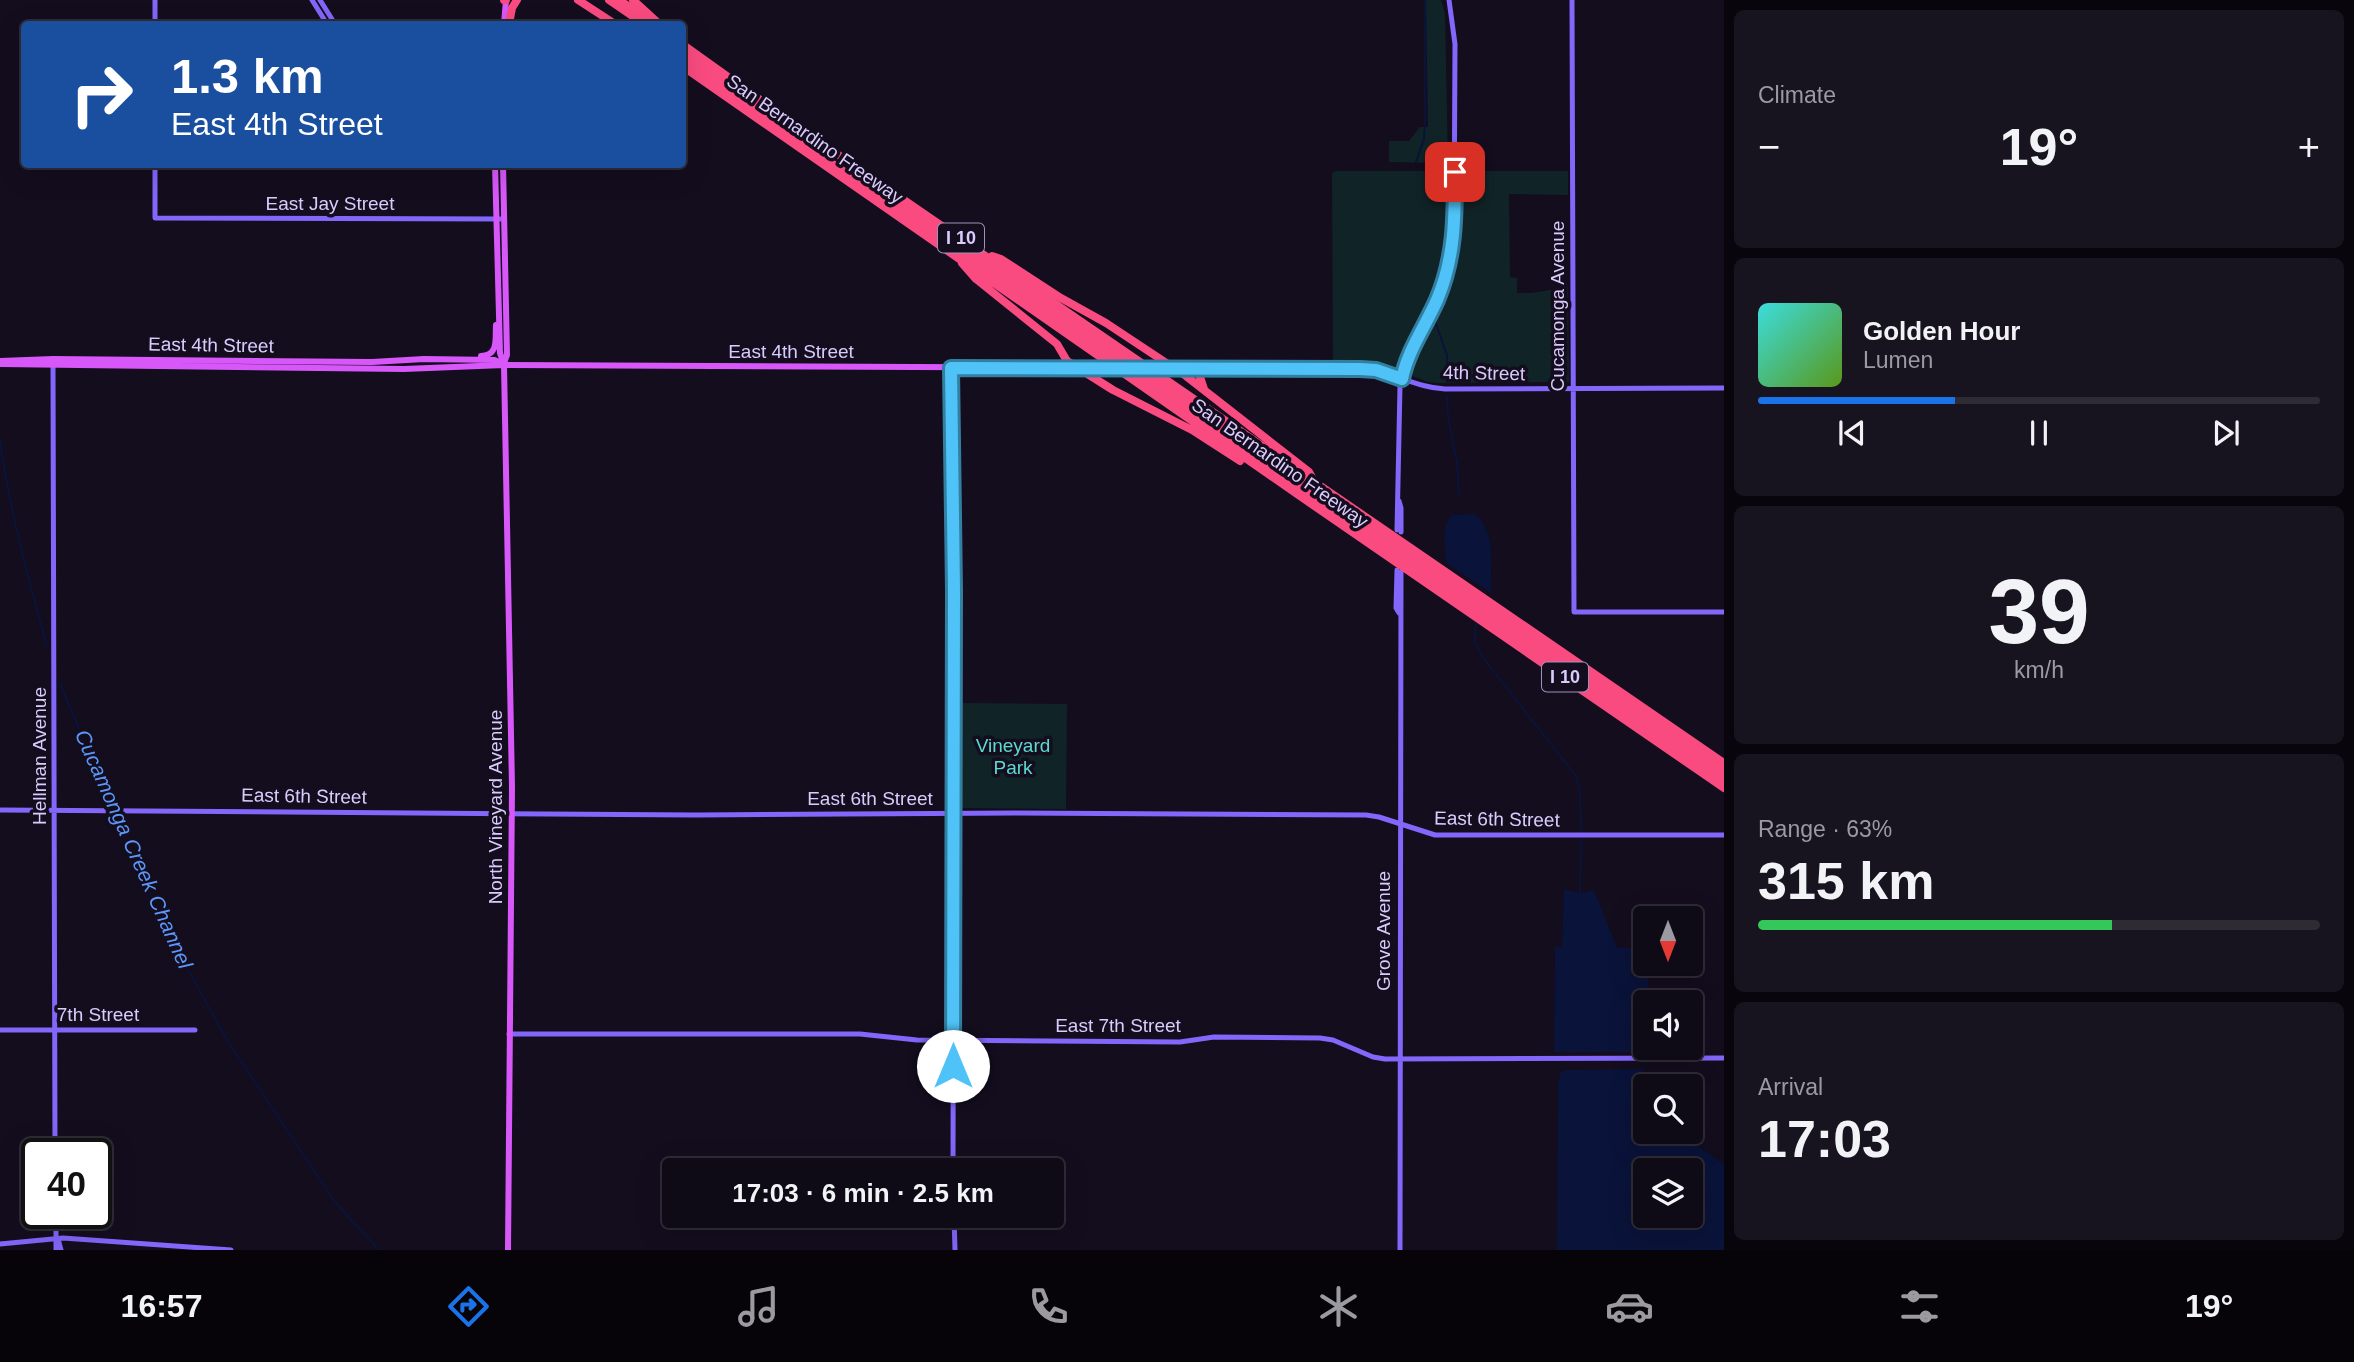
<!DOCTYPE html>
<html lang="en">
<head>
<meta charset="utf-8">
<style>
  :root { --surface:#0e0a16; --page:#17131f; --text:#f1f3f6; --muted:#9b9aa1; --line:#2e2b35; --accent:#1a73e8 }
  body { margin:0; font-family:Helvetica,sans-serif; background:var(--page); color:var(--text); height:100vh; display:flex; flex-direction:column; font-size:26px; white-space:nowrap }
  * { box-sizing:border-box; margin:0 }
  p { font-size:23px; color:var(--muted) }
  .icon { flex:none; width:38px; height:38px; fill:none; stroke:currentColor; stroke-width:2; stroke-linecap:round; stroke-linejoin:round }
  .map { position:relative; flex:1; overflow:hidden }
  .panel { display:flex; flex-direction:column; gap:10px; padding:10px; background:#08060c; width:630px }
  .panel>* { flex:none }
  .guide { position:absolute; left:21px; top:21px; width:665px; height:147px; border-radius:7px; box-shadow:0 7px 28px #0002,0 0 0 2px var(--line); background:#1a4fa0; color:#fff; overflow:hidden }
  .needle { width:46px; rotate:180deg }
  .controls { position:absolute; left:1633px; top:906px; display:grid; gap:14px }
  .controls a { display:grid; place-items:center; width:70px; height:70px; border-radius:7px; background:var(--surface); box-shadow:0 7px 28px #0002,0 0 0 2px var(--line); font-size:35px }
  .speed { position:absolute; left:21px; top:1138px; display:flex; gap:14px; font-size:35px; font-weight:700; text-align:center }
  .speed>* { display:grid; place-content:center; width:91px; height:91px; border-radius:50%; background:var(--surface); box-shadow:0 7px 28px #0002,0 0 0 2px var(--line); line-height:1 }
  .speed .limit { border:4px solid #111; border-radius:10px; background:#fff; color:#111 }
  .pin { position:absolute; display:grid; place-items:center; width:60px; height:60px; color:#fff; margin:-30px; border-radius:14px; box-shadow:0 4px 10px #0006 }
  .me { position:absolute; width:77px; margin:-38px; rotate:0deg; stroke-linejoin:round; filter:drop-shadow(0 0 5px #0008) }
  .turn { display:flex; align-items:center; gap:24px; height:147px; padding:0 35px; font-size:32px }
  .turn .icon { width:91px; height:91px; stroke-width:2.5 }
  .turn b { display:block; font-size:49px; line-height:60px }
  .big { font-size:52px; font-weight:700; line-height:1.1 }
  .panel .tile { flex:1; display:flex; flex-direction:column; justify-content:center; gap:10px; min-width:0; padding:0 24px; border-radius:10px; background:var(--page) }
  .panel .dial { align-items:center; gap:0 }
  .dial b { font-size:91px; line-height:1 }
  .song { display:flex; align-items:center; gap:21px }
  .cover { width:84px; height:84px; border-radius:10px; background:linear-gradient(135deg,hsl(180 70% 55%),hsl(90 70% 35%)) }
  .played { height:7px; border-radius:4px; background:linear-gradient(90deg,var(--accent) 35%,var(--line) 35%) }
  .keys { display:flex; justify-content:space-around; direction:ltr }
  .heat { display:flex; justify-content:space-between; align-items:center; font-size:38px; direction:ltr }
  .charge { height:10px; border-radius:5px; background:linear-gradient(90deg,#34c759 63%,var(--line) 0) }
  .trip { position:absolute; left:662px; top:1158px; width:402px; height:70px; border-radius:7px; background:var(--surface); box-shadow:0 7px 28px #0002,0 0 0 2px var(--line); font-weight:700; line-height:70px; text-align:center }
  .dock { display:flex; height:112px; justify-content:space-around; align-items:center; background:#060409; color:var(--muted) }
  .dock .icon { width:49px; height:49px }
  .dock .active { color:var(--accent) }
  .dock b { font-size:32px; color:var(--text) }
  main { display:flex; flex:1; min-height:0 }
  .map>svg:first-child { display:block }
</style>
</head>
<body>
<main>
<div class="map">
<svg width="1724" height="1250" viewBox="0 0 1724 1250">
  <rect width="100%" height="100%" fill="#130d1e"/>
  <path fill="#102428" d="M1426,0H1441L1445,14L1448,163L1389,162V141H1409L1420,127H1428Z
    M1336,171H1568V195L1509,194L1510,277L1517,278V293H1532L1568,287L1569,382L1438,383L1428,382L1383,365L1333,363L1332,173Z
    M959,703L1067,704L1066,809L959,808Z"/>
  <path fill="#0a1339" fill-rule="evenodd" d="M1475,514C1497,532 1490,567 1491,593L1446,563C1445,547 1441,528 1451,515Z
    M1564,889L1580,893L1594,890L1617,948H1638L1645,953V964H1648V1003H1645V1048H1648V1052H1554L1555,947H1562Z
    M1642,1069L1658,1087H1645V1132H1687L1695,1144L1724,1164V1250H1557L1558,1081L1561,1072L1567,1070ZM1645,1171H1690V1216H1645Z"/>
  <g fill="none" stroke-linecap="round" stroke-linejoin="round">
    <path stroke="#0a1339" stroke-width="2" d="M1416,162L1424,139L1425,123V0
      M1435,321L1447,355V382
      M1447,396L1448,418L1457,463L1459,495
      M0,441C10,511 28,578 47,646
      M1476,624L1475,641L1481,655L1576,776L1580,793L1581,832
      M61,685L111,808
      M114,813L171,939L227,1040L335,1202L379,1250
      M1580,893L1581,838"/>
    <path stroke="#8366fa" stroke-width="5" d="M312,0L327,24
      M320,0L335,24
      M1572,0L1574,612H1724
      M155,24V0
      M155,164V218L504,219
      M53,362L55,1153
      M951,368L954,591L953,1171
      M1177,368L1365,369C1393,372 1417,388 1445,389L1724,388
      M1399,501L1401,508V532
      M1397,530L1400,386L1410,352L1437,300L1449,268L1454,241L1455,44L1449,0
      M1397,570L1396,608L1399,613
      M0,810L696,815L1016,813L1366,815L1379,817L1435,835H1724
      M0,1030H195
      M509,1034H860L917,1040L1180,1042L1214,1037L1320,1038L1333,1040L1373,1057L1385,1059L1724,1058
      M954,1216L955,1250
      M58,1239L61,1250
      M0,1244L63,1238L231,1250
      M56,1250V1213
      M1400,1250L1401,572"/>
    <path stroke="#d857f9" stroke-width="6" d="M504,24L506,0
      M495,164L500,353L504,365L512,787L508,1250
      M503,164L507,355L504,363
      M481,356C499,355 495,340 496,325
      M0,361L53,359L372,362L424,359L495,360L504,365
      M0,364L404,369L504,365L1117,368
      M1149,368H1173"/>
    <path stroke="#f94b80" stroke-width="8" d="M504,0H506
      M578,0L615,24
      M609,0L644,24
      M619,0L655,24
      M633,0L657,22
      M509,24L512,8L517,0
      M682,44L802,130L1724,763
      M682,52L766,110
      M682,59L1116,361L1724,779
      M682,66L1297,494L1724,788
      M889,196L1724,772
      M992,256L1001,259L1061,298L1106,323L1186,376L1309,472L1313,479
      M962,263L976,279L1057,344L1067,361L1113,390L1192,430L1240,461
      M1204,389L1200,377L1205,368"/>
  </g>
  <g fill="none" stroke-linecap="round" stroke-linejoin="round">
    <defs>
      <path id="route" d="M953,1066L954,591L951,368L1360,369L1376,370L1402,379C1408,350 1425,327 1437,300C1455,258 1455,217 1455,172"/>
    </defs>
    <use href="#route" stroke="#337fa1" stroke-width="18"/>
    <use href="#route" stroke="#4fc3f7" stroke-width="12"/>
  </g>
  <g text-anchor="middle" dominant-baseline="central" stroke-width="7" stroke-linejoin="round" paint-order="stroke">
    <g fill="#130d1e" stroke="#9e92ba" stroke-width="2">
      <rect x="938" y="223.5" width="46" height="29" rx="5"/>
      <rect x="1542" y="662.5" width="46" height="29" rx="5"/>
    </g>
    <g font-size="18" font-weight="bold" fill="#dacbfd">
      <text x="961" y="238">I 10</text>
      <text x="1565" y="677">I 10</text>
    </g>
    <g font-size="19" fill="#dacbfd" stroke="#130d1e">
      <text transform="translate(815 139) rotate(35)">San Bernardino Freeway</text>
      <text x="330" y="203">East Jay Street</text>
      <text transform="translate(1557 306) rotate(-90)">Cucamonga Avenue</text>
      <text transform="translate(211 345) rotate(1)">East 4th Street</text>
      <text x="791" y="351">East 4th Street</text>
      <text transform="translate(1484 373) rotate(1)">4th Street</text>
      <text transform="translate(1280 463) rotate(35)">San Bernardino Freeway</text>
      <text transform="translate(39 756) rotate(-90)">Hellman Avenue</text>
      <text transform="translate(304 796) rotate(1)">East 6th Street</text>
      <text x="870" y="798">East 6th Street</text>
      <text transform="translate(495 807) rotate(-90)">North Vineyard Avenue</text>
      <text transform="translate(1497 819) rotate(1)">East 6th Street</text>
      <text transform="translate(1383 931) rotate(-90)">Grove Avenue</text>
      <text x="98" y="1014">7th Street</text>
      <text x="1118" y="1025">East 7th Street</text>
    </g>
    <g font-size="19" fill="#5bdad0" stroke="#130d1e">
      <text x="1013" y="745">Vineyard<tspan x="1013" dy="22">Park</tspan></text>
    </g>
    <g font-size="21" font-style="italic" fill="#5d96f9" stroke="#130d1e">
      <text transform="translate(134 849) rotate(66)">Cucamonga Creek Channel</text>
    </g>
  </g>
</svg>
<div class="controls">
<a><svg class="needle" viewBox="-14 -14 28 28"><path d="M0-13l5 13h-10z" fill="#e53935"/><path d="M0 13l5-13h-10z" fill="#9b9aa1"/></svg></a>
<a><svg class="icon" aria-label="sound" viewBox="0 0 24 24"><path d="M4 9h4l5-4v14l-5-4H4zM17 9q2 3 0 6"/></svg></a>
<a><svg class="icon" aria-label="search" viewBox="0 0 24 24"><circle cx="10" cy="10" r="6"/><path d="M15 15l6 6"/></svg></a>
<a><svg class="icon" aria-label="layers" viewBox="0 0 24 24"><path d="M12 4l9 5-9 5-9-5zM3 14l9 5 9-5"/></svg></a>
</div>
<div class="speed"><div class="limit">40</div></div>
<div class="pin" style="left:1455px;top:172px;background:#d93025"><svg class="icon" aria-label="arrive" viewBox="0 0 24 24"><path d="M6 21V4h12l-3 4 3 4H6"/></svg></div>
<svg class="me" style="left:953px;top:1066px" viewBox="-20 -20 40 40"><circle r="19" fill="#fff"/><path d="M0-13L10 11 0 6-10 11z" fill="#4fc3f7"/></svg>
<div class="trip">17:03 · 6 min · 2.5 km</div>
<div class="guide">
<div class="turn"><svg class="icon" aria-label="right" viewBox="0 0 24 24"><path d="M7 20v-9h11M14 6l5 5-5 5"/></svg><div><b>1.3 km</b>East 4th Street</div></div>
</div>
</div>
<section class="panel">
<div class="tile"><p>Climate</p>
<div class="heat"><a>−</a><b class="big">19°</b><a>+</a></div>
</div>
<div class="tile">
<div class="song"><i class="cover"></i><div><b>Golden Hour</b><p>Lumen</p></div></div>
<div class="played"></div>
<div class="keys"><svg class="icon" aria-label="previous" viewBox="0 0 24 24"><path d="M18 5L8 12l10 7zM5 5v14"/></svg><svg class="icon" aria-label="pause" viewBox="0 0 24 24"><path d="M8 5v14M16 5v14"/></svg><svg class="icon" aria-label="next" viewBox="0 0 24 24"><path d="M6 5l10 7-10 7zM19 5v14"/></svg></div>
</div>
<div class="tile dial"><b>39</b><p>km/h</p></div>
<div class="tile"><p>Range · 63%</p><b class="big">315 km</b><div class="charge"></div></div>
<div class="tile"><p>Arrival</p><b class="big">17:03</b></div>
</section>
</main>
<nav class="dock">
<b>16:57</b>
<svg class="icon active" aria-label="directions" viewBox="0 0 24 24"><path d="M12 3l9 9-9 9-9-9zM9 14v-3h6M13 9l2 2-2 2"/></svg>
<svg class="icon" aria-label="music" viewBox="0 0 24 24"><path d="M9 18V5l10-2v13"/><circle cx="6" cy="18" r="3"/><circle cx="16" cy="16" r="3"/></svg>
<svg class="icon" aria-label="phone" viewBox="0 0 24 24"><path d="M5 4h4l2 5-3 2q2 4 5 5l2-3 5 2v4C11 20 4 13 5 4z"/></svg>
<svg class="icon" aria-label="climate" viewBox="0 0 24 24"><path d="M12 3v18M4 7l16 10M4 17L20 7"/></svg>
<svg class="icon" aria-label="car" viewBox="0 0 24 24"><path d="M5 17H2v-5l4-1 3-4h7l3 4 3 1v5h-3M9 17h6M6 11h13"/><circle cx="7" cy="17" r="2"/><circle cx="17" cy="17" r="2"/></svg>
<svg class="icon" aria-label="filters" viewBox="0 0 24 24"><path d="M4 7h16M4 17h16"/><circle cx="9" cy="7" r="2"/><circle cx="15" cy="17" r="2"/></svg>
<b>19°</b>
</nav>
</body>
</html>
